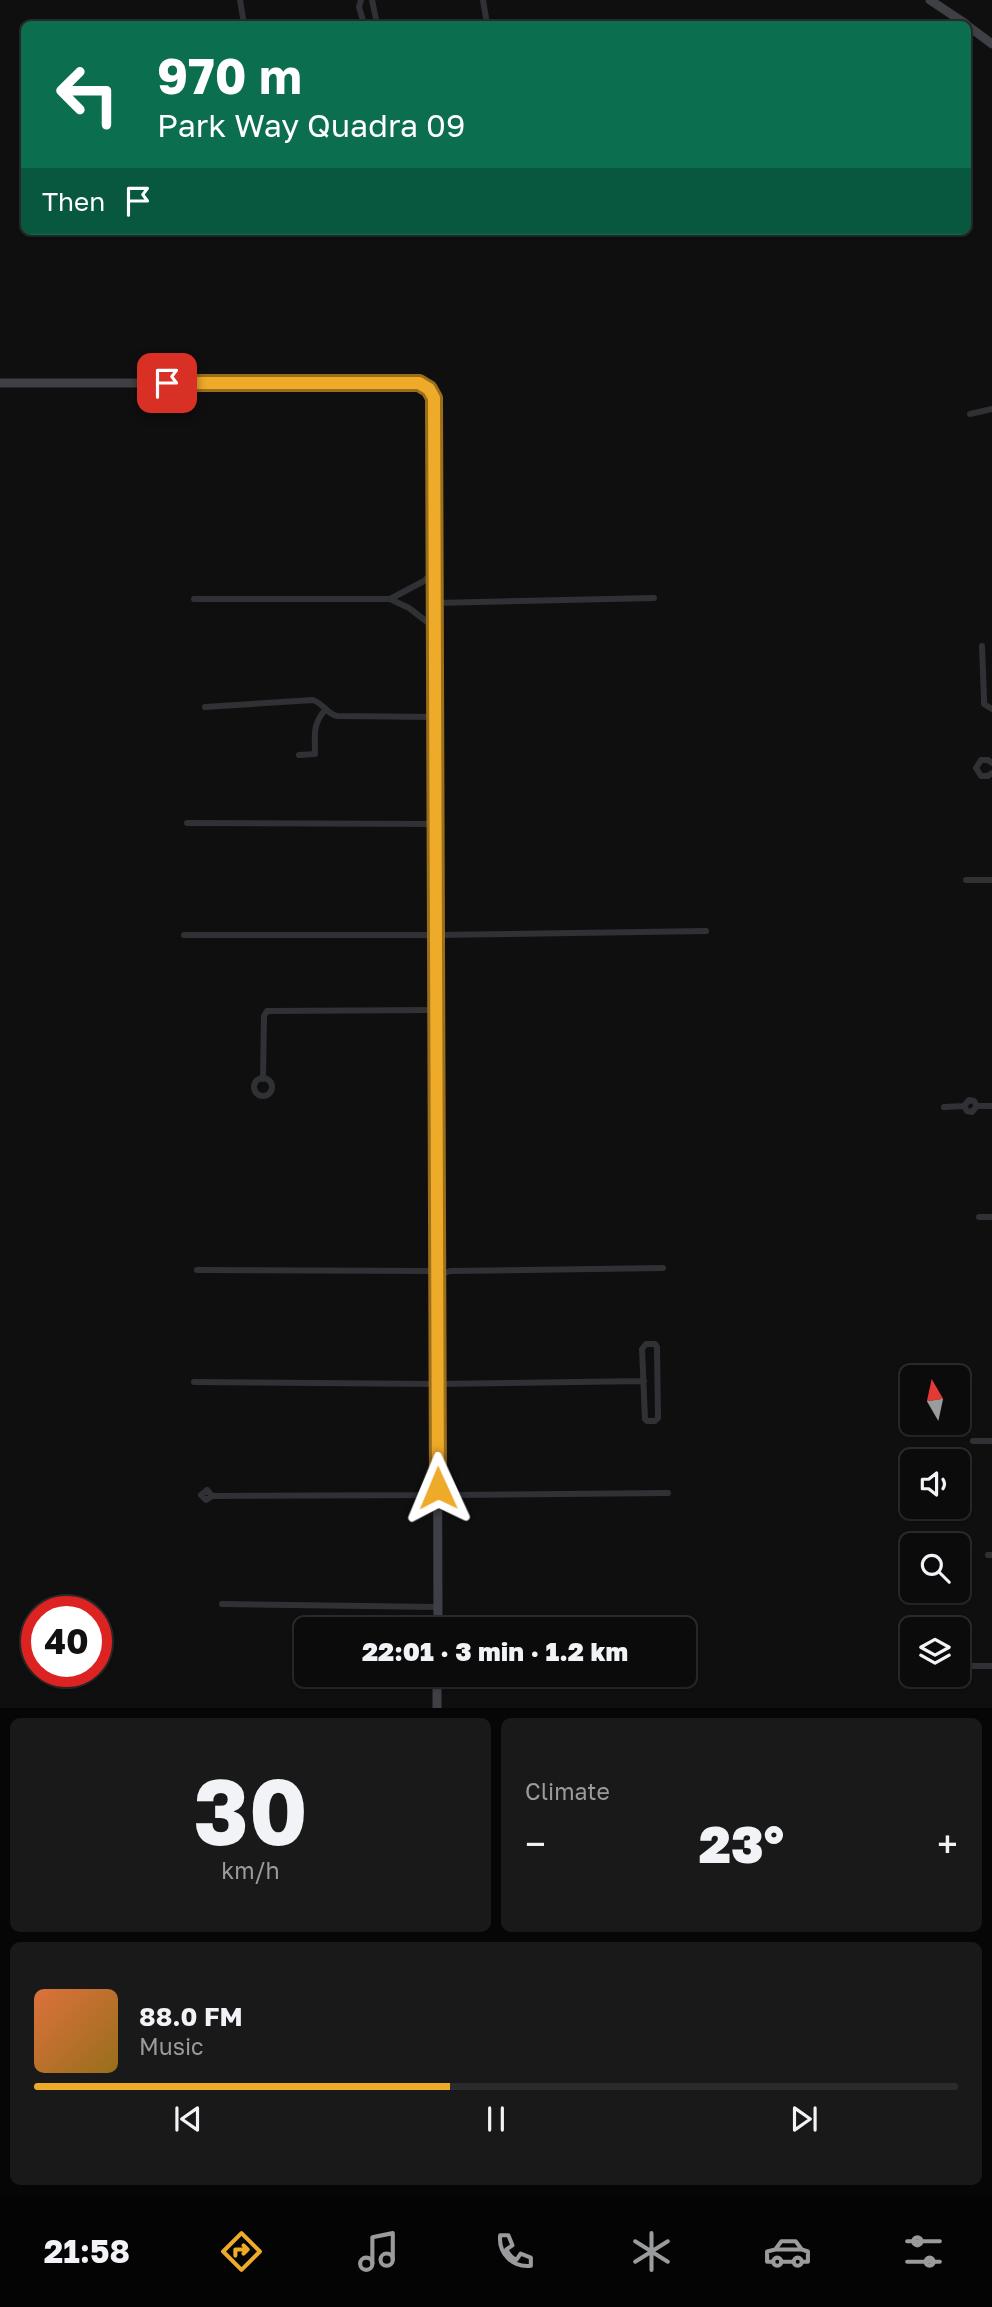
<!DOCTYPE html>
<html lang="en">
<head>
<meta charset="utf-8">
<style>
  :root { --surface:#0b0b0c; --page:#19191a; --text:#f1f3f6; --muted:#9a9b9d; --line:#2b2b2d; --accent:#eeaa29 }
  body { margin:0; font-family:"Golos Text",sans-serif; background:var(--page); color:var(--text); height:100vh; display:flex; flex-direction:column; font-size:26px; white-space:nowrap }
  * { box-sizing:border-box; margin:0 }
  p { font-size:23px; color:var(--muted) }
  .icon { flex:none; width:38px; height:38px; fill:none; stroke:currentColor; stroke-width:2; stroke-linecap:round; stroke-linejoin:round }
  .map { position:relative; height:1708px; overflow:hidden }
  .drawer { display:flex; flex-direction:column; gap:10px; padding:10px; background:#060607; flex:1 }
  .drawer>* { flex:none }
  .hud { position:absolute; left:21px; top:21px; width:950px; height:214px; border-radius:10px; box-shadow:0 2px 5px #0004,0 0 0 2px var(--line); background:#0b6e4f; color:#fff; overflow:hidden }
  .needle { width:46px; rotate:351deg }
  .buttons { position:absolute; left:900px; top:1365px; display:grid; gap:14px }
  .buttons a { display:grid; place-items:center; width:70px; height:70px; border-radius:10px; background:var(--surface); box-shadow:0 2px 5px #0004,0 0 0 2px var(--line); font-size:35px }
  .speed { position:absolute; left:21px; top:1596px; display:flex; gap:14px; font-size:35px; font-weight:700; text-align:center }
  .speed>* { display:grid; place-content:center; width:91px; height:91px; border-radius:50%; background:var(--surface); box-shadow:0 2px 5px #0004,0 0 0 2px var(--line); line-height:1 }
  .speed .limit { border:10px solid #d22; background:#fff; color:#111 }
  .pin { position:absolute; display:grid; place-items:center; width:60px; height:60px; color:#fff; margin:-30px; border-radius:14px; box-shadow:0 4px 10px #0006 }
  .me { position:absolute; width:77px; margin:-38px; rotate:359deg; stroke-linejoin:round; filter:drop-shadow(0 0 5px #0008) }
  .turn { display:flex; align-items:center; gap:24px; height:147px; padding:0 21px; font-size:32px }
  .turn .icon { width:91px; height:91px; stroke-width:2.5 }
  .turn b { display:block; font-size:49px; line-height:60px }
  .then { display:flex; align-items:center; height:66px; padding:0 21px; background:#0003; gap:14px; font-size:26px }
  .big { font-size:52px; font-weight:800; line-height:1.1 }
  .drawer .widget { flex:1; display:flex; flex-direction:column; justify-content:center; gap:10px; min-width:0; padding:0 24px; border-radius:10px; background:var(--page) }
  .drawer .dial { align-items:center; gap:0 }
  .dial b { font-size:91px; line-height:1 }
  .song { display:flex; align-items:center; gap:21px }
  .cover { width:84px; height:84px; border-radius:10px; background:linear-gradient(135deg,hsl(20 70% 55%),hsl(40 70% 35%)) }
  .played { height:7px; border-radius:4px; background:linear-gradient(90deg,var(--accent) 45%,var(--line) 45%) }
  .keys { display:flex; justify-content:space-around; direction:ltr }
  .heat { display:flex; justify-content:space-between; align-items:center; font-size:38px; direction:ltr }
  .drawer .tiles { flex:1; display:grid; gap:10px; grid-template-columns:1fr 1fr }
  .widget:last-child { grid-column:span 2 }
  .trip { position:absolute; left:294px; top:1617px; width:402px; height:70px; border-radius:10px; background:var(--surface); box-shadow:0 2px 5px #0004,0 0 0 2px var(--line); font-weight:800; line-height:70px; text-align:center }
  .tabs { display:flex; height:112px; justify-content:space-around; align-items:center; background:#040405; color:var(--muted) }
  .tabs .icon { width:49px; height:49px }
  .tabs .on { color:var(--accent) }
  .tabs b { font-size:32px; color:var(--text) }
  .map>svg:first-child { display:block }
</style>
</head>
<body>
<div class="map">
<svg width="992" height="1709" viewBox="0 0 992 1709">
  <rect width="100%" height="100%" fill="#0f0f10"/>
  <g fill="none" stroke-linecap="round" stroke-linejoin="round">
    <path stroke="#303135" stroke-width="6" d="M240,0L244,24
      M361,0L359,7L364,24
      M372,0L377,24
      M483,0L487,24
      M970,414L992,409
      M194,599H390L424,581L435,571
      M390,599L409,608L435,628
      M435,603L654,598
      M982,646L984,699V704L992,709
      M205,707L313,700C323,703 327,714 337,716L436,717
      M299,755L315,754C315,735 312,724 326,709
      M992,763L988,760H981L976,768L981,776H988L992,773
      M187,823L436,824
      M966,880H992
      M184,935H436L706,931
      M254 1087a9 9 0 1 1 18 0a9 9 0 1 1-18 0Z
      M263,1079L264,1016L267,1011L436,1010
      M977,1106L972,1112L967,1111L964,1106L969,1100L974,1101L977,1106H992
      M944,1107L964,1106
      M979,1217H992
      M197,1270L436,1271
      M436,1276L450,1271L663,1268
      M646,1344H655L657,1347L658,1418L655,1421H647L645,1419L642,1349Z
      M194,1382L436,1384L644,1381
      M973,1441H992
      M437,1488L450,1495L668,1493
      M212,1496L207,1490L201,1495L206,1500L212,1496L438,1495
      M988,1555H992
      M222,1604L438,1607
      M957,1666H992"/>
    <path stroke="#3e4045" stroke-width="9" d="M930,0L966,24
      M968,26L992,44
      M0,383H419L425,386L433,394L435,487L438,1629
      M437,1709V1675"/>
  </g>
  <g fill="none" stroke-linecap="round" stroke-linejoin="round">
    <defs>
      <path id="route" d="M167,383H419L429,389L434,398L438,1488"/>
    </defs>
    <use href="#route" stroke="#9b6e1b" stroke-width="18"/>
    <use href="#route" stroke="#eeaa29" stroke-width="12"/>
  </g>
</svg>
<div class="buttons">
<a><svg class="needle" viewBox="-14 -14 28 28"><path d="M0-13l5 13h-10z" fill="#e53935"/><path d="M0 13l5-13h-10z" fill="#9a9b9d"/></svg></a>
<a><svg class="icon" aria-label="sound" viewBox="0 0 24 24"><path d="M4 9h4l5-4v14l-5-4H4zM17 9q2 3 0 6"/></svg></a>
<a><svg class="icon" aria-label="search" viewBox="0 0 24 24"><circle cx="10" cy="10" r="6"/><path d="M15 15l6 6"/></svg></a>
<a><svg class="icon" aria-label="layers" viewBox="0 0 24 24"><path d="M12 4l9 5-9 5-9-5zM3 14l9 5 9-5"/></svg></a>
</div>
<div class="speed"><div class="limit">40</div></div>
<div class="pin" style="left:167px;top:383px;background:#d93025"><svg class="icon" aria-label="arrive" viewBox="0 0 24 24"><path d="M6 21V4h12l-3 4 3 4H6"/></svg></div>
<svg class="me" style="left:438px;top:1488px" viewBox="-20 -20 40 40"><path d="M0-17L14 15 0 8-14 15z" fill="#eeaa29" stroke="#fff" stroke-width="4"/></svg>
<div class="trip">22:01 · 3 min · 1.2 km</div>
<div class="hud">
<div class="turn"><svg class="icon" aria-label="left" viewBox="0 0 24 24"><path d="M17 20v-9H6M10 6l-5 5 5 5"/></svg><div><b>970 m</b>Park Way Quadra 09</div></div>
<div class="then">Then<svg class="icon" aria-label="arrive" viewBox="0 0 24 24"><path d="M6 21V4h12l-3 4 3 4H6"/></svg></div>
</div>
</div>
<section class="drawer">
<div class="tiles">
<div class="widget dial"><b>30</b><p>km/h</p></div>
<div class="widget"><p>Climate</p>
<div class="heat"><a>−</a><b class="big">23°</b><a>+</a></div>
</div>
<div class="widget">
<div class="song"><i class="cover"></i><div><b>88.0 FM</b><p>Music</p></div></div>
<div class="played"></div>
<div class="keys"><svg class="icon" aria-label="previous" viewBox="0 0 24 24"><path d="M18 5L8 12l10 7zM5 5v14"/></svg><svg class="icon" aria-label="pause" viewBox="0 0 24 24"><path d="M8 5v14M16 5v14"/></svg><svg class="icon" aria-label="next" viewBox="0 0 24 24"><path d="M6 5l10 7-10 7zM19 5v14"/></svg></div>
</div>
</div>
</section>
<nav class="tabs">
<b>21:58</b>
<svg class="icon on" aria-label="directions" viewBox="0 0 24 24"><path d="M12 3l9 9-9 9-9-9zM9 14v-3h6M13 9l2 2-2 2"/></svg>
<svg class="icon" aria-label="music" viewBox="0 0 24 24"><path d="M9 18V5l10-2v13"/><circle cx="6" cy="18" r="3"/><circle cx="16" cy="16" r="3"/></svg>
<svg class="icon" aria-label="phone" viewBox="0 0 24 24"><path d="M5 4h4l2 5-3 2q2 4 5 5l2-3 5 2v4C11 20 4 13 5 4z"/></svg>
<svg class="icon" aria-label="climate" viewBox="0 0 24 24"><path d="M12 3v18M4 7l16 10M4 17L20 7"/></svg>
<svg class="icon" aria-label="car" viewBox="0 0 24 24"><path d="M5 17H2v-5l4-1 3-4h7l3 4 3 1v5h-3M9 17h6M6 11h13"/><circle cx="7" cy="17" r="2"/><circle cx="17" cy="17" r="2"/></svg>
<svg class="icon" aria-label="filters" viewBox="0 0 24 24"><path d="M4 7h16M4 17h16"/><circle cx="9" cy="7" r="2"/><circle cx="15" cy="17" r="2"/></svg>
</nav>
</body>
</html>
